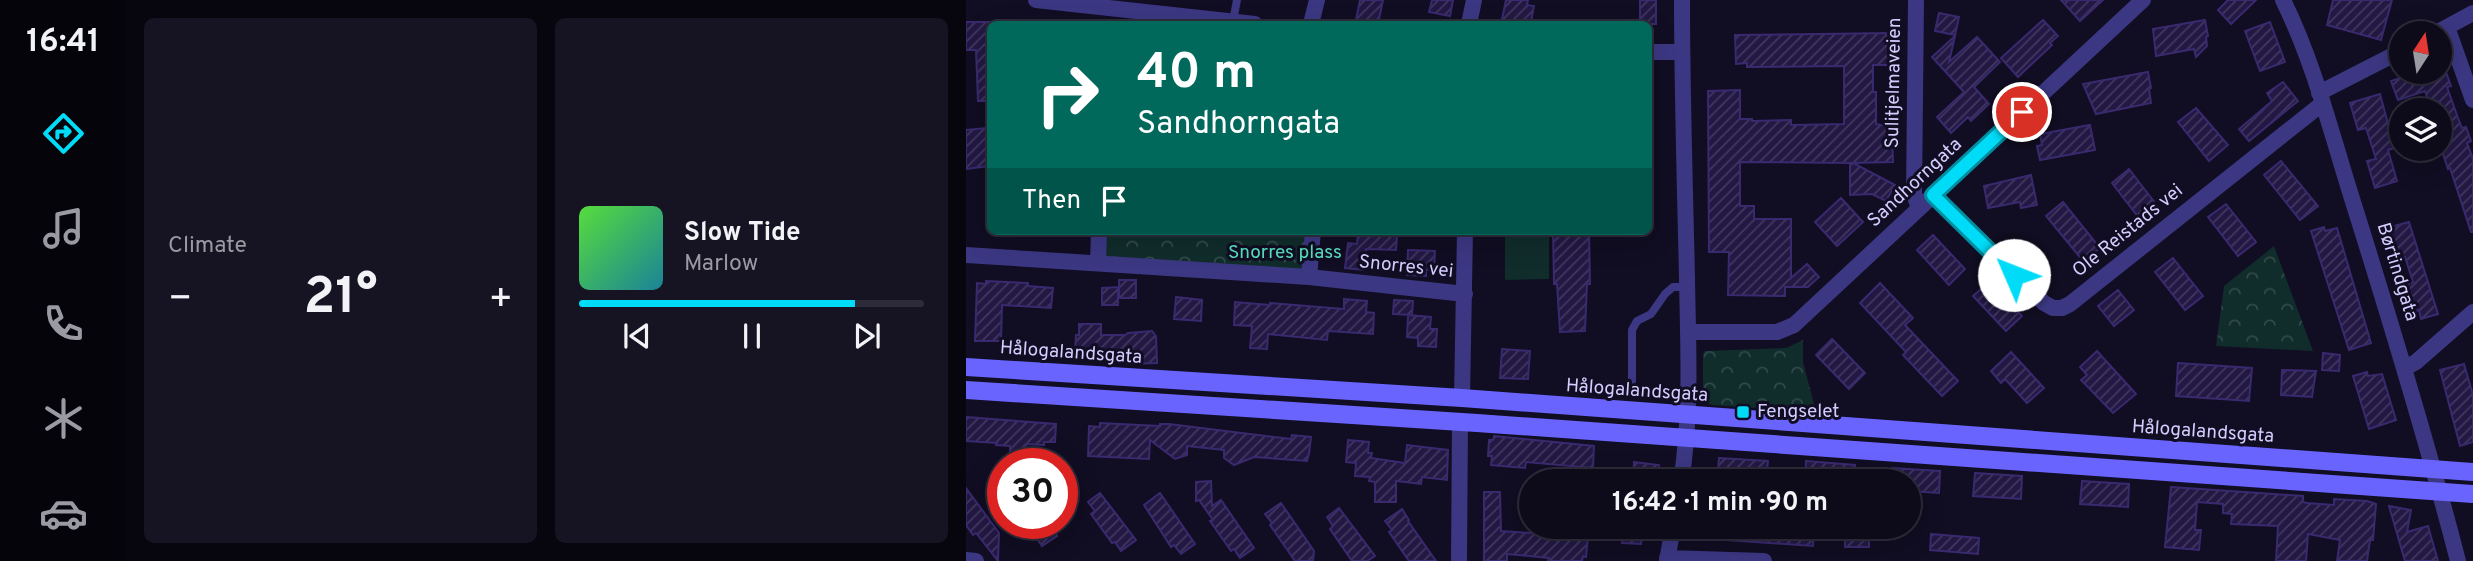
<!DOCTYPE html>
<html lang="en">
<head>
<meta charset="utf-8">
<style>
  :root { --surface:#0d0a1a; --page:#161323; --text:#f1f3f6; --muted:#9a9aa2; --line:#2d2b39; --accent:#00dcf8 }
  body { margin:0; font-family:Overpass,sans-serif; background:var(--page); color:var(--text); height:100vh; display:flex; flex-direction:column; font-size:26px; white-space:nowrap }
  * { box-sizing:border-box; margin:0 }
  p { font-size:23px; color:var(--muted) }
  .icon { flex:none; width:38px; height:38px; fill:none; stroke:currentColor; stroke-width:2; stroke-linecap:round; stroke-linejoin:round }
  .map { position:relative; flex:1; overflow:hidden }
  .sheet { display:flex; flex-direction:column; gap:18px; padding:18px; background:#07060e; width:840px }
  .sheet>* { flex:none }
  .banner { position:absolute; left:21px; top:21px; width:665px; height:214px; border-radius:10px; box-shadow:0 7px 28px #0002,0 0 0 2px var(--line); background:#00695c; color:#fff; overflow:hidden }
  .needle { width:46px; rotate:12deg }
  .controls { position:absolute; left:1423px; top:21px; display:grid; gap:14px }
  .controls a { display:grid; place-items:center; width:63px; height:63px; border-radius:50%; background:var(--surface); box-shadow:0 7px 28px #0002,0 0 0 2px var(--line); font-size:35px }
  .speed { position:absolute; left:21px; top:448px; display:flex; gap:14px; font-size:35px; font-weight:700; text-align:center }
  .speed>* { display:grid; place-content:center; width:91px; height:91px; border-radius:50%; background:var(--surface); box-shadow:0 7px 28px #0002,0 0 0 2px var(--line); line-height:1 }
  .speed .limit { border:10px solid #d22; background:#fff; color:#111 }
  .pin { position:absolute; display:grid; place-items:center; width:60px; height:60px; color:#fff; margin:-30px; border:4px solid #fff; border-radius:50%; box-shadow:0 2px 7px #0007 }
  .me { position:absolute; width:77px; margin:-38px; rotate:314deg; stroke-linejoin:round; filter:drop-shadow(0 0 5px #0008) }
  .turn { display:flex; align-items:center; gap:24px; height:147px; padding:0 35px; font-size:32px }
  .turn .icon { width:91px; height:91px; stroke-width:2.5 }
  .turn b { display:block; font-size:49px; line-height:60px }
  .then { display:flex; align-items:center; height:66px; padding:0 35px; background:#0003; gap:14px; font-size:26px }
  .big { font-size:52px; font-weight:700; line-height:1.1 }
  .sheet .widget { flex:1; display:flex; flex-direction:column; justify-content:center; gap:10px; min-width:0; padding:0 24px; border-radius:10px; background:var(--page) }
  .song { display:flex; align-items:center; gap:21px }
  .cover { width:84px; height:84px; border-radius:10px; background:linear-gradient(135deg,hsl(110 70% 55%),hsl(190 70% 35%)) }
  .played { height:7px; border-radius:4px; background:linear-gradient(90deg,var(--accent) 80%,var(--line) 80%) }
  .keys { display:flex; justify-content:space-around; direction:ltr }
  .heat { display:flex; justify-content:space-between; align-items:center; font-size:38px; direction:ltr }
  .sheet .tiles { flex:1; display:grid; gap:18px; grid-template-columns:repeat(2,1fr) }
  .trip { position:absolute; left:553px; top:469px; width:402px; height:70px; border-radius:35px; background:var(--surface); box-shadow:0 7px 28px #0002,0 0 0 2px var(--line); font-weight:700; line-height:70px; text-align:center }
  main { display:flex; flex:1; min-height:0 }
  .tab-bar { display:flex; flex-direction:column; width:126px; justify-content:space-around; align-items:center; background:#05040a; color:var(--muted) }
  .tab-bar .icon { width:49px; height:49px }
  .tab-bar .selected { color:var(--accent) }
  .tab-bar b { font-size:32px; color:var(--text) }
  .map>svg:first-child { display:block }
</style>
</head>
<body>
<main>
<nav class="tab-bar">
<b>16:41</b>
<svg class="icon selected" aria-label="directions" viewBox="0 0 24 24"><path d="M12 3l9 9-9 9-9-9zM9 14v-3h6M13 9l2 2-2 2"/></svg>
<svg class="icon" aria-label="music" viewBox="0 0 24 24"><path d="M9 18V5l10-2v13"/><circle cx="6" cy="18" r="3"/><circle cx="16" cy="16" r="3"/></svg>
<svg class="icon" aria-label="phone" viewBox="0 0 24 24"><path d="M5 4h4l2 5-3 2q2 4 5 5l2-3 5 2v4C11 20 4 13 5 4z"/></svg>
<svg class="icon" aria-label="climate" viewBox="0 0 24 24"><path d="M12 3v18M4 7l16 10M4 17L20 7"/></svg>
<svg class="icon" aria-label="car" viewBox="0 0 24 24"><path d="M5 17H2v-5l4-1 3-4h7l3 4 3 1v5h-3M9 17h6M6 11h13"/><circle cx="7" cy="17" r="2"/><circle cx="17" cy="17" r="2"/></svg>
</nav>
<section class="sheet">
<div class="tiles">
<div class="widget"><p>Climate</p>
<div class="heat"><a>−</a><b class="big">21°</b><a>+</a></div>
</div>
<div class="widget">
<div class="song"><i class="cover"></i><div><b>Slow Tide</b><p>Marlow</p></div></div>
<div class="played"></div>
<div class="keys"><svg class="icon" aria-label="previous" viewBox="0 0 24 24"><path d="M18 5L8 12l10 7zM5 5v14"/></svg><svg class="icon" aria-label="pause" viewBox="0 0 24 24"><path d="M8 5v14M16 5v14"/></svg><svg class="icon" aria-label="next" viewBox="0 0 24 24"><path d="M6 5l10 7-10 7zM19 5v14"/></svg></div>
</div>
</div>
</section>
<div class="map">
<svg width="1507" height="561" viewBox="0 0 1507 561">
  <defs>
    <pattern id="forest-crowns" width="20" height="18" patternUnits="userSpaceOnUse" patternTransform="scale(1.75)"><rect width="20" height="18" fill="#102c2b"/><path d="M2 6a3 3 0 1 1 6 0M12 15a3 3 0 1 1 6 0" fill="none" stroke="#32494b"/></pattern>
    <pattern id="building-hatch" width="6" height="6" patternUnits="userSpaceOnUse" patternTransform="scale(1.75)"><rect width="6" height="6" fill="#221843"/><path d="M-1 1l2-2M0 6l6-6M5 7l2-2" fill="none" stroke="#41385f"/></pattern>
  </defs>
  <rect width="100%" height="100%" fill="#110d22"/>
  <path fill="url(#forest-crowns)" d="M133,231H347L343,277L132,263Z
    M1308,246L1347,351L1250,346L1258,286Z
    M837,340V362L850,412L746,405L737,401V354L739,351L820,348Z"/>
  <path fill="#102c2b" d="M539,231H583V279L539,280Z"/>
  <path fill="url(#building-hatch)" stroke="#392a6f" stroke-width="2" d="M394,0H417L412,24L390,20Z
    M466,0H487L484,16L463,12Z
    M540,0H562L561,5L568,6L565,22L535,24Z
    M674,0H690V24H674Z
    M1095,0H1137L1114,21Z
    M1262,0H1290L1265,24L1252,10Z
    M1367,0H1426L1415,40L1361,25Z
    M973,13L993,17L989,35L969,31Z
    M1077,20L1092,36L1084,43L1086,45L1052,77L1035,58Z
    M1239,20L1242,36L1240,37L1241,46L1230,57L1228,49L1190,56L1187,29Z
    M0,22H24V101H12L10,50H0Z
    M1304,22L1319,62L1294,71L1279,31Z
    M927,33V65H907V92H910V124L926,127L927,162L887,163L929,185L920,201L906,194L884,195V163L774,162V206H788V219H825V278L841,264L853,277L842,287H819V296L762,295L763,252H743L742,91L774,90V119H786V121L825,120V125L878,124V66L781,67V63L770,64L769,35Z
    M989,36L983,62L1011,37L1034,62L1008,87L1023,104L1005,121L1002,117L985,133L971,117L998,92L966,57Z
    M1182,72L1185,88L1183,89L1185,103L1130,114L1117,84Z
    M1451,72H1480L1485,86L1481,87L1492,118L1496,128L1500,127L1505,141L1501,143L1507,159V232H1505L1484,168L1482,169L1474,145V101L1464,105L1459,91L1432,100L1425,81Z
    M1317,82L1332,101L1283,141L1273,129L1306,101L1301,93Z
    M1414,94L1425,135L1435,133V146L1422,150L1431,181L1409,188L1401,161L1410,159L1400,128L1392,130L1384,103Z
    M1230,108L1262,145L1243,161L1212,122Z
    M1124,125L1129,150L1074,160L1071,146L1076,145L1074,134Z
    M20,128L24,166L0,169V130Z
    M1315,161L1352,206L1334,220L1298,175Z
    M1163,169L1193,208L1176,222L1146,183Z
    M1065,175L1071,205L1055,208L1054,202L1022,208L1018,186Z
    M875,198L897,222L871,246L849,222Z
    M1097,202L1134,248L1117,261L1080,216Z
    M1260,204L1290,242L1272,256L1242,217Z
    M1443,222L1472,314L1455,319L1453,310L1446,312L1438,285L1447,282L1439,257L1430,259L1421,228Z
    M1358,227L1359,231L1371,228L1405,343L1383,350L1345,231Z
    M587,231H623L624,284H621L619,331L594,332L591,284H588Z
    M392,234L431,236L430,250L400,249L398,270L379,268L382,243L391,244Z
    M967,235L999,269L983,285L951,250Z
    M442,250L469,251L468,270H460V276L441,275Z
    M1207,258L1237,296L1219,310L1189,272Z
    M153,280H170V298H153Z
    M20,281L62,283V286L87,288L85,308L36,305L35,341H9L11,283L20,284Z
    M1024,281L1056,316L1040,331L1007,296Z
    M914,283L947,318L939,325L992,381L976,396L937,355L940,352L894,303Z
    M152,287V305H136V288Z
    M1152,290L1168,310L1148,326L1132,306Z
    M210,297L236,300L235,321L208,319Z
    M378,299L401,301L400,312L408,313L407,334L362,331L361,340L302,334L301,349L284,348L286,326L268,325L269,302L304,305V303L378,309Z
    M428,300L447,301L446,315L427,314Z
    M442,315L465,317L464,329H471L470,347L452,346V338L441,337Z
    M113,324H135V335H159L162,333L186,331L190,336L191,363L161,364V355L109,353L110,335H113Z
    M866,339L899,373L883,389L850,355Z
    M536,349L564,351L562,379L534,378Z
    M1131,351L1170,394L1147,413L1115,380L1121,375L1114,367Z
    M1045,352L1078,388L1061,403L1039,379L1035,383L1025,371Z
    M1357,353L1374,355L1373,371L1356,370Z
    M1212,363L1286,368L1283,401L1210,396Z
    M1498,364L1507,395V442L1494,446L1474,370Z
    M1316,370L1350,371L1346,397L1315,395Z
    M1401,372L1402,376L1416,374L1430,420L1403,429L1387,376Z
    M0,417L90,424L89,442H78V445L60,444L59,454L44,453V446L30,445L31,443L0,441Z
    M134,423L194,426V424H203L325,439L326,435L345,437L343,454L341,461L288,457L268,465L258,458V450L221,446V455L209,459L184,440L183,459L122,456L123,426L134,427Z
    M528,436L628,446L627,468L560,462L559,468L525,465L526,456H522L523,440H527Z
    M382,440L403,442L402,453H406L405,458L439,463L441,445L482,450L481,480L456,477L455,484L430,481V502H409V482L403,481L404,477L389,476L390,463L380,462Z
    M753,458L802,461L800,481L751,480Z
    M840,461L889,465L888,481H839Z
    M668,462L693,465L691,481H667Z
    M926,468L974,471L973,493L943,491V481H925Z
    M1009,473L1056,476L1055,499L1007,496Z
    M245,481L246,506L255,500L288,548L274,558L268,549L265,551L244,521L247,520L233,500L230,501V482Z
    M1116,481L1163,484L1162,507L1114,504Z
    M1205,487L1337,496V502L1341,503L1368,505V499L1401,501L1410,504L1407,540H1404L1401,561H1371L1374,540L1342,534L1340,561H1310L1312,526L1265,524L1266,514L1257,513V504L1231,502L1229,530H1235L1233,550L1199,547Z
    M0,488L33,533L32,561L10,533L7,535L0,525Z
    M518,492H534L535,531L622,537L620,557L617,556L616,561H582L583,558L541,554V561H518Z
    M134,493L170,540L155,551L149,542L146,543L125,514L129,511L122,502Z
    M194,493L229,544L215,554L208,545L205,547L178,505Z
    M315,503L348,551L347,561H329L304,525L306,523L299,514Z
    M1423,506L1445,510L1441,532L1462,526L1472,561H1439Z
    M373,508L409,556L401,561H386L364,529L367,526L361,517Z
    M436,509L443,520L442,521L470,561H443L423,532L426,530L419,521Z
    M61,523H83L91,536L76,546Z
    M657,527H677L675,544L656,543Z
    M718,527H848L847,546L718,537Z
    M879,532H903V547H879Z
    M965,534L1013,538L1012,554L964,550Z"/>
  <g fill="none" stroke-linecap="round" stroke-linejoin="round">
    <path stroke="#3b3782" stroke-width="8" d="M267,21L271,0
      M666,381V330L671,321L685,314L699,294L707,287H721"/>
    <path stroke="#3b3782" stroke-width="16" d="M70,0L289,24
      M950,0L948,194L953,208
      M1317,0C1349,65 1366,136 1388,205C1425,323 1461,441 1492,561
      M345,24L351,0
      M503,24L508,0
      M1481,27L1507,100
      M1470,33L1507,13
      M682,52H716
      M1353,93L1435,51
      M967,195L1078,303L1087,308H1096L1104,304L1357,103
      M0,255L343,277L499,294
      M132,263L133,231
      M343,277L347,231
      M722,332H811L828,325L1177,0
      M1439,368L1450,362L1507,312
      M496,398L499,231
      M715,481C726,415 722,345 721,278C719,186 716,93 716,0
      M701,558L798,561
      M0,560L10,561
      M493,561L494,422
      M701,561L707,527"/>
    <path stroke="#6a64ff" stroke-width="18" d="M0,367L496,398L1507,472
      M0,390L511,423L1507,494"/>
  </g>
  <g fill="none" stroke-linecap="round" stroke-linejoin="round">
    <defs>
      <path id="route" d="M1048,275L967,195L1056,112"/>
    </defs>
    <use href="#route" stroke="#008fa1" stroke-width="18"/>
    <use href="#route" stroke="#00dcf8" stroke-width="12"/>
  </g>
  <rect fill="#00dcf8" stroke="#110d22" stroke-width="2.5" x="770" y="405" width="14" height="14" rx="3.5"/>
  <g text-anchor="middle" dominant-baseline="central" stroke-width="6" stroke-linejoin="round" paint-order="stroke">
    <g font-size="19" fill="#d4cdff" stroke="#110d22">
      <text transform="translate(928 83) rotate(-89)">Sulitjelmaveien</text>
      <text transform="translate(949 183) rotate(-43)">Sandhorngata</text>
      <text transform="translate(1162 231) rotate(-39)">Ole Reistads vei</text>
      <text transform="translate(440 267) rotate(6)">Snorres vei</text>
      <text transform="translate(1431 272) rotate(73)">Børtindgata</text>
      <text transform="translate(105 353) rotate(4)">Hålogalandsgata</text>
      <text transform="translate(671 391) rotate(4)">Hålogalandsgata</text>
      <text transform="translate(1237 432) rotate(4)">Hålogalandsgata</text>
    </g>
    <g font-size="19" fill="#57e1c1" stroke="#110d22">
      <text x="319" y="253">Snorres plass</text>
    </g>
    <g font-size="19" fill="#d4cdff" stroke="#110d22" text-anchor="start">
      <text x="791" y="412">Fengselet</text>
    </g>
  </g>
</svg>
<div class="controls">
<a><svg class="needle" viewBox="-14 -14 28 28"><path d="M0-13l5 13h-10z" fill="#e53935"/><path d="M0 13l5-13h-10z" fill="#9a9aa2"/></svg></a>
<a><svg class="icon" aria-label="layers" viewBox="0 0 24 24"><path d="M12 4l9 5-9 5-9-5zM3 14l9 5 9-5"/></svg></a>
</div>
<div class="speed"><div class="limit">30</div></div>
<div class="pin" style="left:1056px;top:112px;background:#d93025"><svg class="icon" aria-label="arrive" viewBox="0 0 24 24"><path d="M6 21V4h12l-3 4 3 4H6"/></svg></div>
<svg class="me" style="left:1048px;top:275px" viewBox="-20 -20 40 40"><circle r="19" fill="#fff"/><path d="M0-13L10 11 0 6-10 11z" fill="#00dcf8"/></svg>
<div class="trip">16:42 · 1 min · 90 m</div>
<div class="banner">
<div class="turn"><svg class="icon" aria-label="right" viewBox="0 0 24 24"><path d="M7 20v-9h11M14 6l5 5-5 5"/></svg><div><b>40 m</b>Sandhorngata</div></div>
<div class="then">Then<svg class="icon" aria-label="arrive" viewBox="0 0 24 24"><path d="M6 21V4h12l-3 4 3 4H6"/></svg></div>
</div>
</div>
</main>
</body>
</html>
